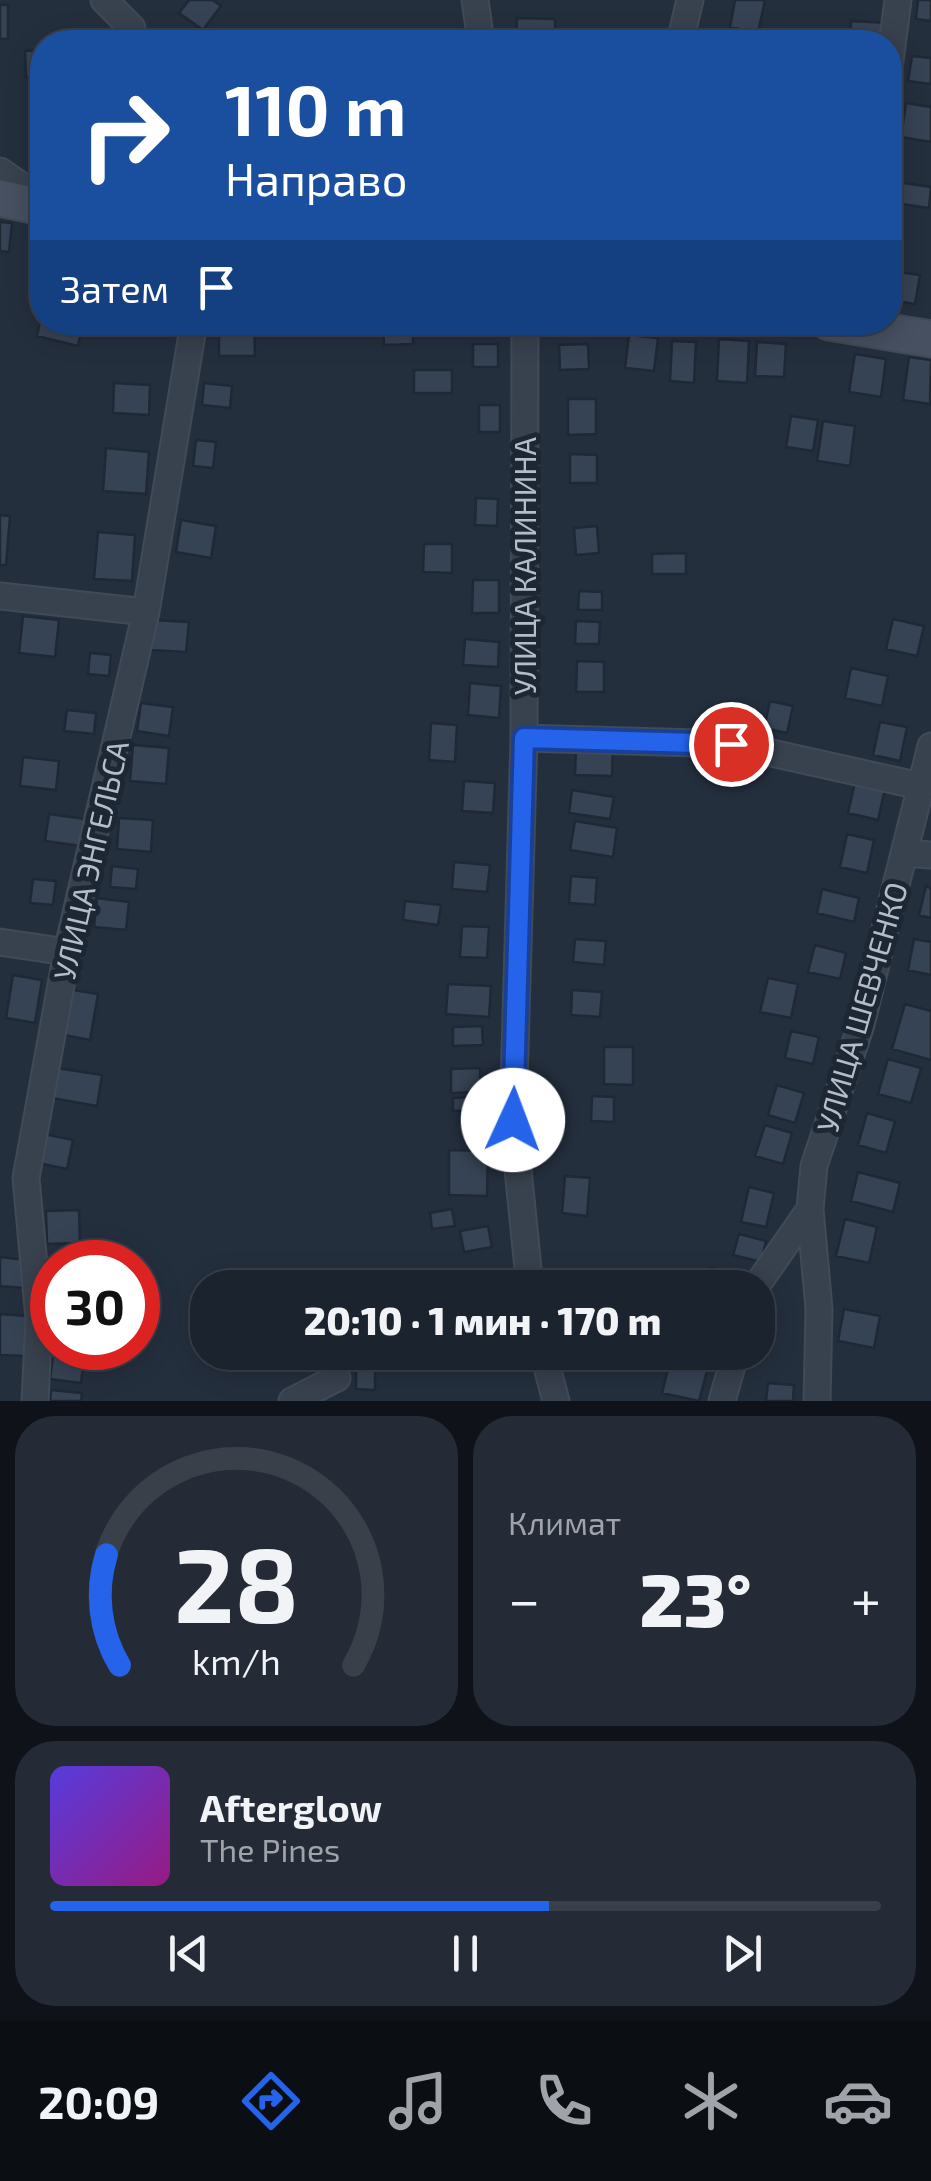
<!DOCTYPE html>
<html lang="ru">
<head>
<meta charset="utf-8">
<style>
  :root { --surface:#1b232e; --page:#242b36; --text:#f1f3f6; --muted:#a0a4aa; --line:#39404a; --accent:#2563eb }
  body { margin:0; font-family:"Exo 2",sans-serif; background:var(--page); color:var(--text); height:100vh; display:flex; flex-direction:column; font-size:38px; white-space:nowrap }
  * { box-sizing:border-box; margin:0 }
  p { font-size:32px; color:var(--muted) }
  .icon { flex:none; width:55px; height:55px; fill:none; stroke:currentColor; stroke-width:2; stroke-linecap:round; stroke-linejoin:round }
  .map { position:relative; height:1401px; overflow:hidden }
  .panel { display:flex; flex-direction:column; gap:15px; padding:15px; background:#0f1319; flex:1 }
  .panel>* { flex:none }
  .top-card { position:absolute; left:30px; top:30px; width:872px; height:305px; border-radius:40px; box-shadow:0 5px 25px #0003,0 0 0 2px var(--line); background:#1a4fa0; color:#fff; overflow:hidden }
  .speed { position:absolute; left:30px; top:1240px; display:flex; gap:20px; font-size:50px; font-weight:700; text-align:center }
  .speed>* { display:grid; place-content:center; width:130px; height:130px; border-radius:50%; background:var(--surface); box-shadow:0 5px 25px #0003,0 0 0 2px var(--line); line-height:1 }
  .speed .limit { border:15px solid #d22; background:#fff; color:#111 }
  .pin { position:absolute; display:grid; place-items:center; width:85px; height:85px; color:#fff; margin:-42px; border:5px solid #fff; border-radius:50%; box-shadow:0 2px 10px #0007 }
  .me { position:absolute; width:110px; margin:-55px; rotate:2deg; stroke-linejoin:round; filter:drop-shadow(0 0 8px #0008) }
  .turn { display:flex; align-items:center; gap:35px; height:210px; padding:0 30px; font-size:45px }
  .turn .icon { width:130px; height:130px; stroke-width:2.5 }
  .turn b { display:block; font-size:70px; line-height:85px }
  .then { display:flex; align-items:center; height:95px; padding:0 30px; background:#0003; gap:20px; font-size:38px }
  .big { font-size:75px; font-weight:800; line-height:1.1 }
  .panel .tile { flex:1; display:flex; flex-direction:column; justify-content:center; gap:15px; min-width:0; padding:0 35px; border-radius:40px; background:var(--page) }
  .panel .dial { align-items:center; gap:0 }
  .dial svg { height:260px; overflow:visible; fill:none; stroke:var(--line); stroke-width:7; stroke-linecap:round; text-anchor:middle }
  .dial text { fill:var(--text); stroke:none }
  .song { display:flex; align-items:center; gap:30px }
  .cover { width:120px; height:120px; border-radius:15px; background:linear-gradient(135deg,hsl(250 70% 55%),hsl(310 70% 35%)) }
  .played { height:10px; border-radius:5px; background:linear-gradient(90deg,var(--accent) 60%,var(--line) 60%) }
  .keys { display:flex; justify-content:space-around; direction:ltr }
  .heat { display:flex; justify-content:space-between; align-items:center; font-size:55px; direction:ltr }
  .panel .tiles { flex:1; display:grid; gap:15px; grid-template-columns:1fr 1fr }
  .tile:last-child { grid-column:span 2 }
  .trip { position:absolute; left:190px; top:1270px; width:585px; height:100px; border-radius:40px; background:var(--surface); box-shadow:0 5px 25px #0003,0 0 0 2px var(--line); font-weight:800; line-height:100px; text-align:center }
  .menu { display:flex; height:160px; justify-content:space-around; align-items:center; background:#0b0e12; color:var(--muted) }
  .menu .icon { width:70px; height:70px }
  .menu .active { color:var(--accent) }
  .menu b { font-size:45px; color:var(--text) }
  .map>svg:first-child { display:block }
</style>
</head>
<body>
<div class="map">
<svg width="931" height="1401" viewBox="0 0 931 1401">
  <rect width="100%" height="100%" fill="#242f3e"/>
  <path fill="#364354" stroke="#1f2835" stroke-width="2.5" d="M189,0H213L221,6L203,30L179,13Z
    M735,0H765L758,33L730,27Z
    M918,0H931V21L916,19Z
    M0,5H8V39H0Z
    M517,18L555,19V42H516Z
    M851,21L888,23L886,42H850Z
    M42,50V76L26,77L25,51Z
    M912,56L931,58V84L908,81Z
    M906,103L931,107V142L901,137Z
    M897,182L931,187L929,208L894,203Z
    M0,222L12,223L9,252L0,251Z
    M891,271L920,275L915,304L890,300Z
    M42,313V322H83L78,346L37,336Z
    M219,322H254L255,356H219Z
    M264,322H312L311,331L264,327Z
    M383,322H413V344L384,345Z
    M458,322H494V329L458,330Z
    M629,335L658,338L654,371L625,368Z
    M719,339L749,341L747,383L717,381Z
    M672,341L696,342L694,383L670,381Z
    M757,342L786,344L784,377L755,376Z
    M473,344H498V367H473Z
    M588,344L589,369L560,370L559,345Z
    M855,354L886,359L881,397L849,392Z
    M909,357L931,360L930,404L903,400Z
    M414,370H452V393H414Z
    M114,383L150,385L149,415L113,413Z
    M204,383L232,386L230,408L202,405Z
    M568,399H596V434L568,435Z
    M479,405H500V432H479Z
    M791,416L818,420L813,451L786,447Z
    M823,421L855,426L850,466L817,461Z
    M196,440L216,442L213,468L193,466Z
    M106,448L149,452L146,494L103,491Z
    M570,454L597,455V483H570Z
    M476,498L498,499L497,526L475,525Z
    M0,515L10,516L6,565H0Z
    M181,520L216,526L211,558L176,552Z
    M597,526L599,553L576,555L574,528Z
    M98,532L135,535L132,581L94,579Z
    M424,544H452V573L423,572Z
    M686,553V574H652V554Z
    M473,580H499V613H472Z
    M579,591L602,592V610H578Z
    M23,616L59,620L55,657L19,653Z
    M893,619L924,626L917,656L886,649Z
    M153,620L189,622L186,652L151,650Z
    M576,621L600,622L599,644H575Z
    M465,639L499,642L498,667L463,665Z
    M90,653L111,655L109,676L88,674Z
    M577,661L604,662V692H576Z
    M851,668L888,676L882,706L845,698Z
    M470,683L501,686L499,718L468,715Z
    M770,701L793,706L787,733L764,728Z
    M141,703L173,707L169,736L137,731Z
    M67,710L96,713L94,734L64,731Z
    M880,722L907,727L900,761L873,755Z
    M431,723L457,725L455,762L429,760Z
    M133,745L169,748L166,784L130,781Z
    M576,746L613,747L612,776L575,775Z
    M23,757L59,761L56,790L20,786Z
    M464,781L495,783L493,813L462,811Z
    M855,782L885,789L878,820L848,813Z
    M572,790L614,797L610,819L569,813Z
    M49,814L85,819L81,846L45,841Z
    M119,818L153,820L151,852L117,849Z
    M575,821L617,828L613,857L570,850Z
    M847,834L874,840L867,873L840,867Z
    M454,862L490,865L487,892L452,889Z
    M112,866L138,869L136,889L110,887Z
    M571,876L597,878L595,905L569,903Z
    M33,879L56,881L53,905L30,903Z
    M926,886L931,888V918L919,915Z
    M822,889L859,898L854,922L817,913Z
    M97,898L129,902L126,930L94,927Z
    M405,901L441,905L438,925L403,920Z
    M462,926L489,927L487,958L460,957Z
    M575,939L606,941L604,965L573,962Z
    M914,939L931,942V975L908,970Z
    M815,945L846,953L840,979L808,972Z
    M13,975L42,980L35,1023L6,1018Z
    M768,978L798,984L791,1018L760,1012Z
    M448,984L491,986L489,1017L446,1014Z
    M67,989L98,994L90,1040L59,1034Z
    M572,990L602,992L600,1017L571,1015Z
    M905,1004L931,1011V1060L892,1049Z
    M482,1026L483,1045L453,1046V1027Z
    M791,1031L819,1037L813,1064L785,1058Z
    M604,1047H633V1085L604,1084Z
    M888,1059L921,1068L911,1103L878,1094Z
    M51,1067L102,1075L97,1106L46,1097Z
    M480,1068L481,1092L451,1093V1069Z
    M777,1085L804,1093L795,1123L768,1115Z
    M592,1096L614,1097V1122L591,1121Z
    M471,1097L472,1110L453,1111V1098Z
    M867,1113L895,1121L886,1153L858,1145Z
    M470,1117L494,1118V1137L470,1136Z
    M765,1125L792,1133L783,1164L755,1156Z
    M44,1134L73,1140L67,1169L38,1163Z
    M449,1150L488,1151L487,1196L449,1195Z
    M858,1172L900,1183L893,1212L851,1201Z
    M565,1176L590,1178L587,1216L562,1213Z
    M749,1187L774,1193L766,1227L741,1222Z
    M452,1209L455,1226L432,1229L430,1213Z
    M79,1210L80,1243L47,1244L46,1211Z
    M845,1219L877,1227L869,1263L836,1256Z
    M488,1226L492,1247L464,1252L460,1231Z
    M739,1234L766,1241L761,1262L733,1255Z
    M0,1257L26,1260L23,1288L0,1286Z
    M711,1268L749,1278L747,1288H705Z
    M561,1273L588,1274V1288H561Z
    M844,1309L880,1316L874,1348L838,1341Z
    M0,1314L27,1316L25,1356L0,1355Z
    M589,1352H624V1371L589,1370Z
    M685,1352H717L713,1365L683,1357Z
    M53,1356L84,1359L81,1383L50,1379Z
    M356,1358L375,1359V1390L356,1389Z
    M670,1361L707,1371L699,1401L662,1393Z
    M768,1383L794,1385L793,1401H766Z
    M51,1390L82,1393L81,1401H50Z"/>
  <g fill="none" stroke-linecap="round" stroke-linejoin="round">
    <defs>
      <path id="street" d="M104,0L132,28L131,42
        M475,0L481,42
        M680,42L690,0
        M890,61L898,0
        M0,171L42,200
        M525,322L524,738L513,1120L530,1288
        M0,596L146,612
        M524,738L731,744L920,786
        M905,853L931,855
        M0,942L67,952
        M755,1288L810,1209
        M543,1352L556,1401
        M35,1401L39,1319L26,1178L67,952L146,612L194,322
        M292,1401L337,1378
        M722,1401L736,1352
        M817,1401L819,1309L810,1209L814,1166L860,1028L931,746"/>
      <path id="secondary" d="M0,198L42,207
        M829,322L931,339"/>
    </defs>
    <use href="#street" stroke="#414a57" stroke-width="29"/>
    <use href="#secondary" stroke="#414a57" stroke-width="39"/>
    <use href="#street" stroke="#38414e" stroke-width="25"/>
    <use href="#secondary" stroke="#465061" stroke-width="35"/>
  </g>
  <g fill="none" stroke-linecap="round" stroke-linejoin="round">
    <defs>
      <path id="route" d="M513,1120L524,738L731,744"/>
    </defs>
    <use href="#route" stroke="#184099" stroke-width="25"/>
    <use href="#route" stroke="#2563eb" stroke-width="18"/>
  </g>
  <g text-anchor="middle" dominant-baseline="central" stroke-width="10" stroke-linejoin="round" paint-order="stroke">
    <g font-size="30" fill="#b4bcc9" stroke="#1d2633">
      <text transform="translate(524 566) rotate(-90)">УЛИЦА КАЛИНИНА</text>
      <text transform="translate(90 860) rotate(-77)">УЛИЦА ЭНГЕЛЬСА</text>
      <text transform="translate(861 1007) rotate(-74)">УЛИЦА ШЕВЧЕНКО</text>
    </g>
  </g>
</svg>
<div class="speed"><div class="limit">30</div></div>
<div class="pin" style="left:731px;top:744px;background:#d93025"><svg class="icon" aria-label="arrive" viewBox="0 0 24 24"><path d="M6 21V4h12l-3 4 3 4H6"/></svg></div>
<svg class="me" style="left:513px;top:1120px" viewBox="-20 -20 40 40"><circle r="19" fill="#fff"/><path d="M0-13L10 11 0 6-10 11z" fill="#2563eb"/></svg>
<div class="trip">20:10 · 1 мин · 170 m</div>
<div class="top-card">
<div class="turn"><svg class="icon" aria-label="right" viewBox="0 0 24 24"><path d="M7 20v-9h11M14 6l5 5-5 5"/></svg><div><b>110 m</b>Направо</div></div>
<div class="then">Затем<svg class="icon" aria-label="arrive" viewBox="0 0 24 24"><path d="M6 21V4h12l-3 4 3 4H6"/></svg></div>
</div>
</div>
<section class="panel">
<div class="tiles">
<div class="tile dial"><svg viewBox="0 0 100 80">
<path d="M14 69A42 42 0 1 1 86 69"/>
<path d="M14 69A42 42 0 0 1 10 35" stroke="#2563eb"/>
<text x="50" y="56" font-size="32" font-weight="700">28</text>
<text x="50" y="72" font-size="11">km/h</text>
</svg></div>
<div class="tile"><p>Климат</p>
<div class="heat"><a>−</a><b class="big">23°</b><a>+</a></div>
</div>
<div class="tile">
<div class="song"><i class="cover"></i><div><b>Afterglow</b><p>The Pines</p></div></div>
<div class="played"></div>
<div class="keys"><svg class="icon" aria-label="previous" viewBox="0 0 24 24"><path d="M18 5L8 12l10 7zM5 5v14"/></svg><svg class="icon" aria-label="pause" viewBox="0 0 24 24"><path d="M8 5v14M16 5v14"/></svg><svg class="icon" aria-label="next" viewBox="0 0 24 24"><path d="M6 5l10 7-10 7zM19 5v14"/></svg></div>
</div>
</div>
</section>
<nav class="menu">
<b>20:09</b>
<svg class="icon active" aria-label="directions" viewBox="0 0 24 24"><path d="M12 3l9 9-9 9-9-9zM9 14v-3h6M13 9l2 2-2 2"/></svg>
<svg class="icon" aria-label="music" viewBox="0 0 24 24"><path d="M9 18V5l10-2v13"/><circle cx="6" cy="18" r="3"/><circle cx="16" cy="16" r="3"/></svg>
<svg class="icon" aria-label="phone" viewBox="0 0 24 24"><path d="M5 4h4l2 5-3 2q2 4 5 5l2-3 5 2v4C11 20 4 13 5 4z"/></svg>
<svg class="icon" aria-label="climate" viewBox="0 0 24 24"><path d="M12 3v18M4 7l16 10M4 17L20 7"/></svg>
<svg class="icon" aria-label="car" viewBox="0 0 24 24"><path d="M5 17H2v-5l4-1 3-4h7l3 4 3 1v5h-3M9 17h6M6 11h13"/><circle cx="7" cy="17" r="2"/><circle cx="17" cy="17" r="2"/></svg>
</nav>
</body>
</html>
